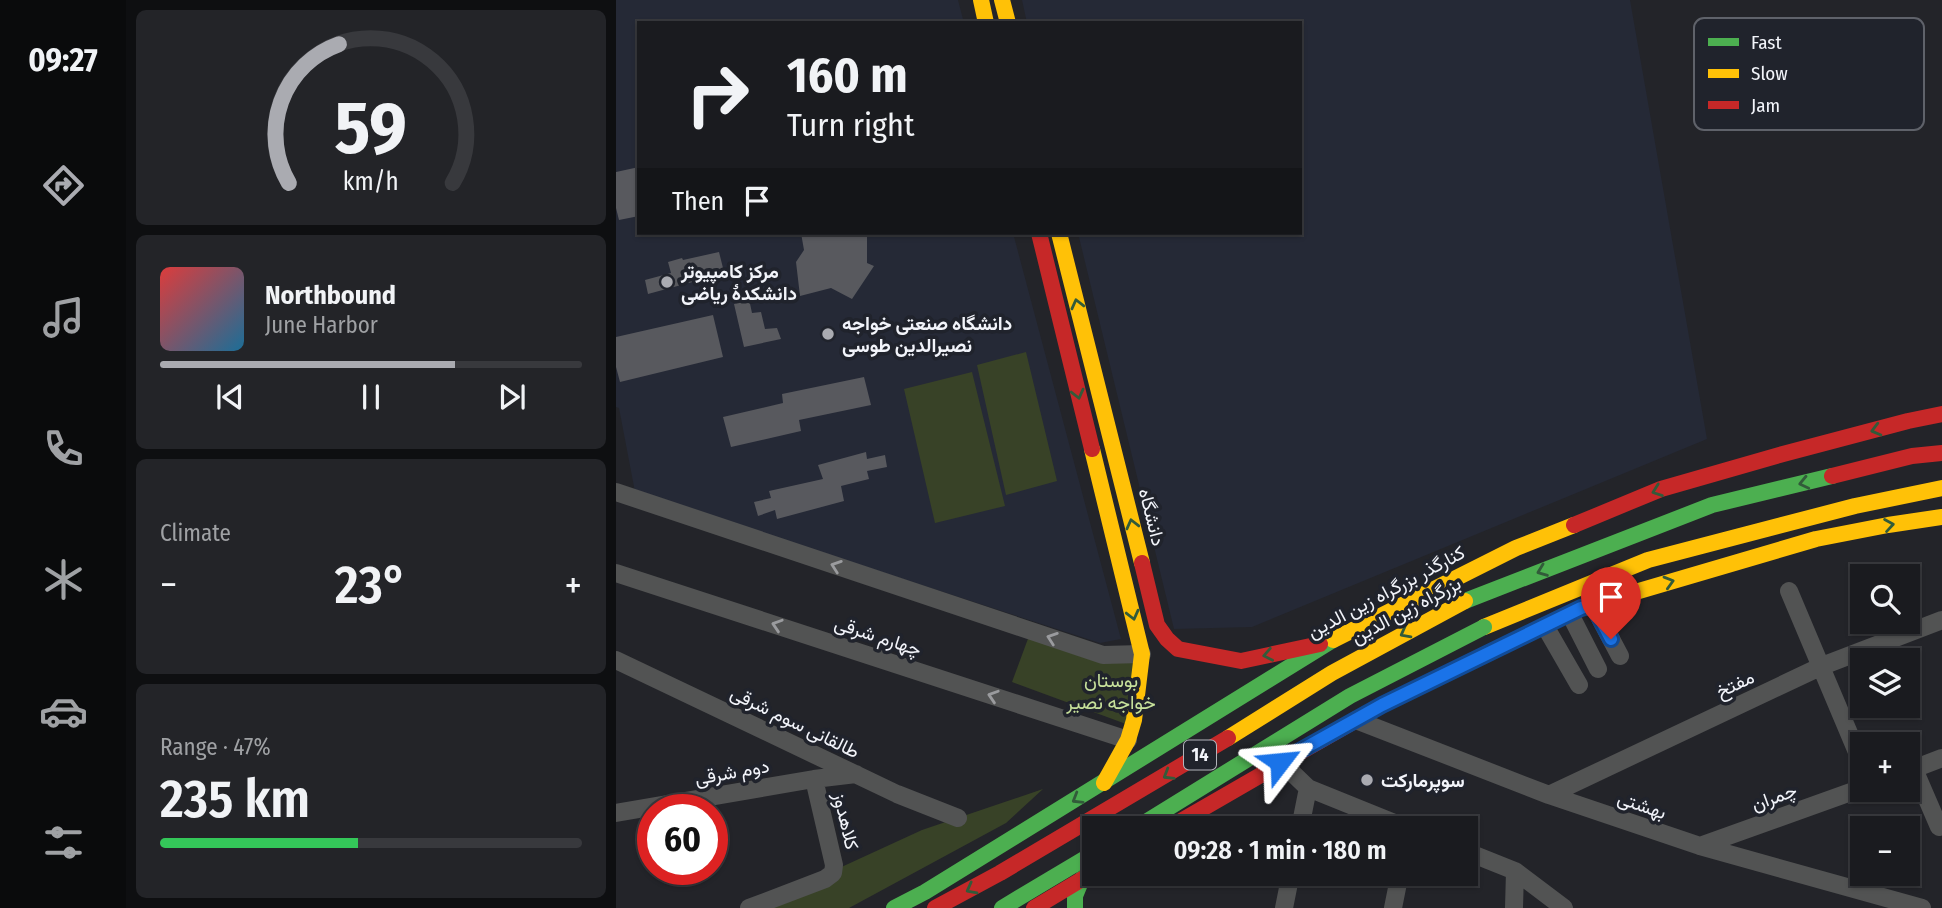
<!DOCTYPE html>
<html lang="en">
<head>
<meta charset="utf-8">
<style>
  :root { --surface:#1a1b1f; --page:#232428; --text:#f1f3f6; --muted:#9fa1a4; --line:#38393d; --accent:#aaabb1 }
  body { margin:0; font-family:"Fira Sans Condensed",Vazirmatn,sans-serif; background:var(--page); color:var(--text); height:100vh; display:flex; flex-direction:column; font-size:26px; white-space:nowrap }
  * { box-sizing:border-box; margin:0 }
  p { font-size:23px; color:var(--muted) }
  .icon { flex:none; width:38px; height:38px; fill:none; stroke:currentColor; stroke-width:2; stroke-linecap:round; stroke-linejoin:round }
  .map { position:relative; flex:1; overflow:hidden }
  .details { display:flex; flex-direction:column; gap:10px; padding:10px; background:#0e0f11; width:490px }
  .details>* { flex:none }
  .top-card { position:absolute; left:21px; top:21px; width:665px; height:214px; border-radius:0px; box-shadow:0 2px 5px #0004,0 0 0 2px var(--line); background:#1a1b1f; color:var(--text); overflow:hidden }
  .controls { position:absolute; left:1234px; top:564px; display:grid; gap:14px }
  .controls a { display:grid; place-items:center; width:70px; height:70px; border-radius:0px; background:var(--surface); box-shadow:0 2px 5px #0004,0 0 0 2px var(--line); font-size:35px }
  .speed { position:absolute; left:21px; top:794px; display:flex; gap:14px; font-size:35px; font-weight:700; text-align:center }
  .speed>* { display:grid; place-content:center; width:91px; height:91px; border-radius:50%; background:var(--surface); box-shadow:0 2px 5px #0004,0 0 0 2px var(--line); line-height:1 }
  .speed .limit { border:10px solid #d22; background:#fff; color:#111 }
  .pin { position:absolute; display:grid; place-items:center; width:60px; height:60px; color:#fff; margin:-72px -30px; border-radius:50% 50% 50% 0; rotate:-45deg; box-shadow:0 0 7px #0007 }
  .pin .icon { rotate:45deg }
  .me { position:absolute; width:77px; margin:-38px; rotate:61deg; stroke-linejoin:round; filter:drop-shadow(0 0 5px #0008) }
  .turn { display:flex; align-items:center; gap:24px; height:147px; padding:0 35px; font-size:32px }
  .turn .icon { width:91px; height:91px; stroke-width:2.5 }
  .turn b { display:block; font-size:49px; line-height:60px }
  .then { display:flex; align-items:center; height:66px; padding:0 35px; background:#0003; gap:14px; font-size:26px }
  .big { font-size:52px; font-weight:600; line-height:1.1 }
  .details .widget { flex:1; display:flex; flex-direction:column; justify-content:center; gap:10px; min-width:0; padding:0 24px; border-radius:10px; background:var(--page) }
  .details .dial { align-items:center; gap:0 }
  .dial svg { height:182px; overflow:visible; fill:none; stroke:var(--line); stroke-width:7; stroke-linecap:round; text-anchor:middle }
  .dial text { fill:var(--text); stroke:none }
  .song { display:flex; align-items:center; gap:21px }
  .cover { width:84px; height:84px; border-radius:10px; background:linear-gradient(135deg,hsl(0 70% 55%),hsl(200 70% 35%)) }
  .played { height:7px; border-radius:4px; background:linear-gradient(90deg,var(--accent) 70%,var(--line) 70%) }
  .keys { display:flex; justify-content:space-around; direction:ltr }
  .heat { display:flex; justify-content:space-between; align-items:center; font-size:38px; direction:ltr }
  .charge { height:10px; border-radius:5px; background:linear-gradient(90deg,#34c759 47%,var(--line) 0) }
  .trip { position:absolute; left:466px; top:816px; width:396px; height:70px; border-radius:0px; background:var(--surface); box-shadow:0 2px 5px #0004,0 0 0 2px var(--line); font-weight:600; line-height:70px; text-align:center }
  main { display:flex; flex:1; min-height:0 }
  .menu { display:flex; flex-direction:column; width:126px; justify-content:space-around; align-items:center; background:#0a0b0c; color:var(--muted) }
  .menu .icon { width:49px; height:49px }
  .menu .current { color:var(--accent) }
  .menu b { font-size:32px; color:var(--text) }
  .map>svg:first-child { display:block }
</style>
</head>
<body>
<main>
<nav class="menu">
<b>09:27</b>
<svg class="icon current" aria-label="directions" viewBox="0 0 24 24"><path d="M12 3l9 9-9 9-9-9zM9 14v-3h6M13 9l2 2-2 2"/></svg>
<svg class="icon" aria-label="music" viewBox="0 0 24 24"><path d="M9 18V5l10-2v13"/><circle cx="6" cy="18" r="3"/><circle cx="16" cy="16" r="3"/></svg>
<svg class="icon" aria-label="phone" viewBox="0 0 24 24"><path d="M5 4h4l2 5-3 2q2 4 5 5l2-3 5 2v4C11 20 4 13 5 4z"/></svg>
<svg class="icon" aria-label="climate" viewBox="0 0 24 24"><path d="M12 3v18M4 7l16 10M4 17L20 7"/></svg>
<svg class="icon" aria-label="car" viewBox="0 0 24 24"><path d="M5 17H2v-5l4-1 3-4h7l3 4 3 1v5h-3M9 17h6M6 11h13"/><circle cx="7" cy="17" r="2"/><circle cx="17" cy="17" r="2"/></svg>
<svg class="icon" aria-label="filters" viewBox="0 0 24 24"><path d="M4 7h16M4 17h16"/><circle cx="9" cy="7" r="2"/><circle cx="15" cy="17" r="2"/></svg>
</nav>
<section class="details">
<div class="widget dial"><svg viewBox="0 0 100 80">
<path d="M14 69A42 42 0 1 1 86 69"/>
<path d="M14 69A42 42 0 0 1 36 8" stroke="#aaabb1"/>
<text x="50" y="56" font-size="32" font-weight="700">59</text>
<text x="50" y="72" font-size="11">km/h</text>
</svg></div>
<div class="widget">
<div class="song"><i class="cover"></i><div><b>Northbound</b><p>June Harbor</p></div></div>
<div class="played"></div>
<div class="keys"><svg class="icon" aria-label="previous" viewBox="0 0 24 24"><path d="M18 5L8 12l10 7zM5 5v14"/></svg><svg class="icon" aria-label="pause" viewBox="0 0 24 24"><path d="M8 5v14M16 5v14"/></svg><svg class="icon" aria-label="next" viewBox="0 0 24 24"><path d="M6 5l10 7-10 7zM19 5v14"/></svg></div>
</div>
<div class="widget"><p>Climate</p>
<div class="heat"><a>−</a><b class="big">23°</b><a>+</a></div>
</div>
<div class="widget"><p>Range · 47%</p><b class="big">235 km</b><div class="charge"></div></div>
</section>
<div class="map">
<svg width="1326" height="908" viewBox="0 0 1326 908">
  <rect width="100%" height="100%" fill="#232429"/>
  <path fill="#252936" d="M0,0H342L348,23H23V233H397L505,639L484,643L19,492L3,408L0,407Z
    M406,0H1014L1091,439L636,627L558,629L462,233H684V23H411Z"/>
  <path fill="#384227" d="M410,352L441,481L390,495L361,365Z
    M356,372L389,506L319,523L288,389Z
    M413,636L520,662L510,724L396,682Z
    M427,789L390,823L233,908H136L306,830Z"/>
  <path fill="#58595e" d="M23,167V216L3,220L0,208V172Z
    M185,233H251V263L258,266L236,299L215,288L184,296L180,262L188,250Z
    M103,252L109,276L91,280V278L32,294L29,280L55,273L52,262L66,258L67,260Z
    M133,299L136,313L145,312L149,329L161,328L165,339L128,347L118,304Z
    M97,315L107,357L4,382L0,367V337Z
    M248,377L255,405L183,420L185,431L115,447L107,417L167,403L166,394Z
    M250,452L251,459L269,455L271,467L251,471L253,479L225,486L228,501L161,519L159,510L142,516L138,502L155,498L153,491L207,479L202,465Z"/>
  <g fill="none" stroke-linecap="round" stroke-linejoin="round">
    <path stroke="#525353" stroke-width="18" d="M0,492L487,655L526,654
      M0,573L512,740
      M1173,591L1246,764
      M977,605L1004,656
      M954,614L982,669
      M929,626L963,685
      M0,660L281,794L342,818
      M740,720L933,795L1084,846L1306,908
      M665,762L692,788L791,828
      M1298,769L1323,827
      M1292,771L1326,758
      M933,795L1206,666L1326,620
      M0,813L198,779L240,774
      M684,828L692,788
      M1084,846L1246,788
      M849,851L899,871L948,908
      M133,908L209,879L217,873L218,865L198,779
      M668,908L675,873
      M777,908L784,873
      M898,908L899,871"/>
    <path stroke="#4caf50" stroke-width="16" d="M849,601L1096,505L1216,476
      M278,908L309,892L717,640
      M386,908L478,853
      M459,908V896L466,879"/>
    <path stroke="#ffc107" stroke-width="16" d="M365,0L370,23
      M386,0L392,23
      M443,233L526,563
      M476,449L526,654L518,720L512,740L488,783
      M868,627L1032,560L1239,506L1326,488
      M717,640L900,548L958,525
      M864,657L965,608L1200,539L1272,525L1326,517"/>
    <path stroke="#c62828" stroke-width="16" d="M423,233L476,449
      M1216,476L1296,456L1326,453
      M958,525L1045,489L1167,454L1292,421L1326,414
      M526,563L541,625L551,639L562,649L625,661L704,644
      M553,828L766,705L864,657
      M418,908L478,872"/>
    <path stroke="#4caf50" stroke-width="16" d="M520,828L734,696L868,627"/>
    <path stroke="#ffc107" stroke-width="16" d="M612,738L716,673L849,601"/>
    <path stroke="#c62828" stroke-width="16" d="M319,908L384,873L612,738"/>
  </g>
  <defs><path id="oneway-chevron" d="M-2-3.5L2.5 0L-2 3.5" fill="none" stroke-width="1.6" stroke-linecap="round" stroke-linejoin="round" transform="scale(1.75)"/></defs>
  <g stroke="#325b3a">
    <use href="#oneway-chevron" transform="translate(461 304) rotate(-104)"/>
    <use href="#oneway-chevron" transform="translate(462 394) rotate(76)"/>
    <use href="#oneway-chevron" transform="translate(1260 430) rotate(165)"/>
    <use href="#oneway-chevron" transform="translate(1188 483) rotate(167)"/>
    <use href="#oneway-chevron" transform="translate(1041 491) rotate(160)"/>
    <use href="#oneway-chevron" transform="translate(516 524) rotate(-104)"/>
    <use href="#oneway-chevron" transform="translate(1273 525) rotate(-9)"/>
    <use href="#oneway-chevron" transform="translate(926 571) rotate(159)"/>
    <use href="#oneway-chevron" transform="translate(1053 582) rotate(-16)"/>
    <use href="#oneway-chevron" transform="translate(517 615) rotate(76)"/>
    <use href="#oneway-chevron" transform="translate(789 633) rotate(152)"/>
    <use href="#oneway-chevron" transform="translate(652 655) rotate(169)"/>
    <use href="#oneway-chevron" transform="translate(552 775) rotate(149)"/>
    <use href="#oneway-chevron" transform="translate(461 799) rotate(149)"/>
    <use href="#oneway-chevron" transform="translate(355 889) rotate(152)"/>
  </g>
  <g stroke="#9a9b9e">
    <use href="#oneway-chevron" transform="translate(220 566) rotate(-161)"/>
    <use href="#oneway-chevron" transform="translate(161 625) rotate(-162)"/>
    <use href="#oneway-chevron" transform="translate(436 638) rotate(-161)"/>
    <use href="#oneway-chevron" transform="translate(377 696) rotate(-162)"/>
  </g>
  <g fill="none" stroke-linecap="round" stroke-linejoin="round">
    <defs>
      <path id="route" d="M664,762L766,705L965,608L977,605L995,639"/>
    </defs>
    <use href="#route" stroke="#114b97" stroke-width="18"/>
    <use href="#route" stroke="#1a73e8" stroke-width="12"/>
  </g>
  <g fill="#aaabb1" stroke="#20232c" stroke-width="2.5">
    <circle cx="51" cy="282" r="7"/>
    <circle cx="212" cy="334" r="7"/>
    <circle cx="751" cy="780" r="7"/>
  </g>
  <g text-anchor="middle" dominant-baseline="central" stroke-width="7" stroke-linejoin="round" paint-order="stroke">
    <rect fill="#20232c" stroke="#b3b5bc" stroke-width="2" x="568" y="740.5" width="32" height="29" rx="5"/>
    <g font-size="18" font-weight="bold" fill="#f2f4fa">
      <text x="584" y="755">14</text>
    </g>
    <g font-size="19" font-weight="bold" fill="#f2f4fa" stroke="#20232c" text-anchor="start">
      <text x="65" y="271">مرکز کامپیوتر<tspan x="65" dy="22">دانشکدهٔ ریاضی</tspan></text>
      <text x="226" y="323">دانشگاه صنعتی خواجه<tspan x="226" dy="22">نصیرالدین طوسی</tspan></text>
      <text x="765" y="780">سوپرمارکت</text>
    </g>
    <g font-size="19" fill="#f2f4fa" stroke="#20232c">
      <text transform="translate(536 517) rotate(76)">دانشگاه</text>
      <text transform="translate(770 592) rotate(-28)">کنارگذر بزرگراه زین الدین</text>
      <text transform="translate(790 610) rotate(-28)">بزرگراه زین الدین</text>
      <text transform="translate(262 636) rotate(18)">چهارم شرقی</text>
      <text transform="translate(1119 684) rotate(-25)">مفتخ</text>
      <text transform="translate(179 722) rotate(26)">طالقانی سوم شرقی</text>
      <text transform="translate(116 772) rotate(-10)">دوم شرقی</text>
      <text transform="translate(1158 797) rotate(-20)">چمران</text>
      <text transform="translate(1026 805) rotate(19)">بهشتی</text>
      <text transform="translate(230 821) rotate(77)">کلاهدوز</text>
    </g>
    <g font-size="19" fill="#c8e29c" stroke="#20232c">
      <text x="495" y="680">بوستان<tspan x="495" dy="22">خواجه نصیر</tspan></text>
    </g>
  </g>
  <rect x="1078" y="18" width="230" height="112" rx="10" fill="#20232c" stroke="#5f626a" stroke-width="2"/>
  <rect x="1092" y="38" width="31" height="8" fill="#4caf50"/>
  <rect x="1092" y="69" width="31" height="9" fill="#ffc107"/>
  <rect x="1092" y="101" width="31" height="8" fill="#c62828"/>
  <g font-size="19" fill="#f2f4fa">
    <text x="1135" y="49">Fast</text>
    <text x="1135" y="80">Slow</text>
    <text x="1135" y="112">Jam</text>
  </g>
</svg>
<div class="controls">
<a><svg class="icon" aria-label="search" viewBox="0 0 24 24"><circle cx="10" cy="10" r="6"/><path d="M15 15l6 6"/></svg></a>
<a><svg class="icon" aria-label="layers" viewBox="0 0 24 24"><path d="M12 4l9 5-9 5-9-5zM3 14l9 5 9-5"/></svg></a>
<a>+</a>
<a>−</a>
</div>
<div class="speed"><div class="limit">60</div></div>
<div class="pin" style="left:995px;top:639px;background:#d93025"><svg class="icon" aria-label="arrive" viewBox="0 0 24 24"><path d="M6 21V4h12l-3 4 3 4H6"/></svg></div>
<svg class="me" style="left:664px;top:762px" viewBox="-20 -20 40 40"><path d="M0-17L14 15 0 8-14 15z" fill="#1a73e8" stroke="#fff" stroke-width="4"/></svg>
<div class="trip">09:28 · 1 min · 180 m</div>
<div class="top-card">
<div class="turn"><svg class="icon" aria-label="right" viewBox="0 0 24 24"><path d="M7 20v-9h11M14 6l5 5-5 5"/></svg><div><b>160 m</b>Turn right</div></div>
<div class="then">Then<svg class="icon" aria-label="arrive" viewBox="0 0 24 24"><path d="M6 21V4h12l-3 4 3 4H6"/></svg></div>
</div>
</div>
</main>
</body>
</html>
